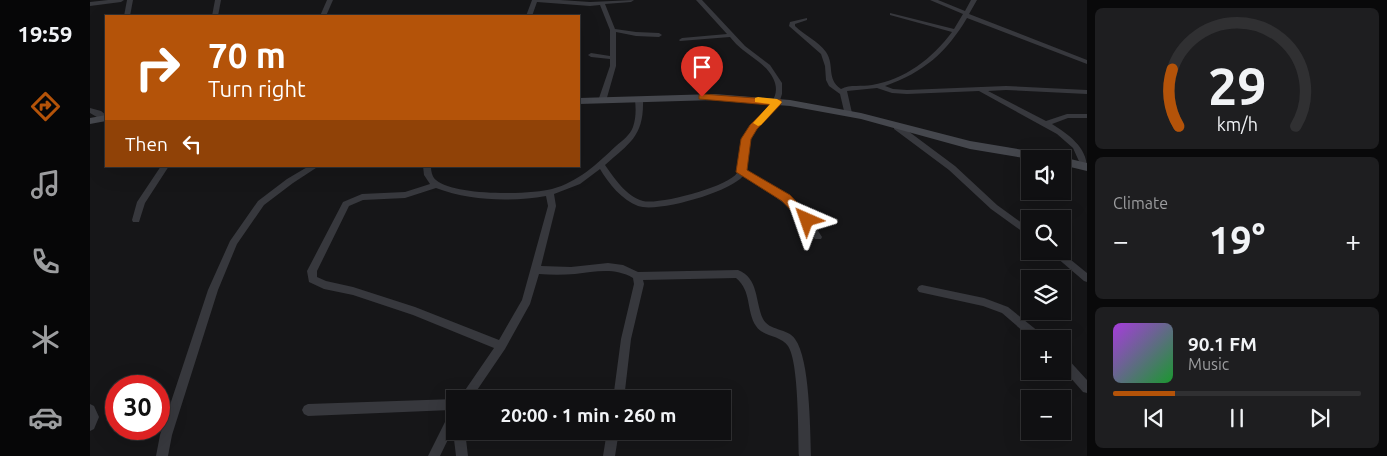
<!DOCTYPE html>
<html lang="en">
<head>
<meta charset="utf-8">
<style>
  :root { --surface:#101012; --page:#1e1e20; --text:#f1f3f6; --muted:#9c9d9f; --line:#303032; --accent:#b45309 }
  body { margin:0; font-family:Ubuntu,sans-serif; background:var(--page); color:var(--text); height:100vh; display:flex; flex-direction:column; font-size:19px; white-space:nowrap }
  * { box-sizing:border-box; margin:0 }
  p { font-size:16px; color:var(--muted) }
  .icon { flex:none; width:28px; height:28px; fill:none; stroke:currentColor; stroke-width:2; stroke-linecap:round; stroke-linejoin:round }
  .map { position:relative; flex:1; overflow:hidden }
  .side { display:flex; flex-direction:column; gap:8px; padding:8px; background:#09090a; width:300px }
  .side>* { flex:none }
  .top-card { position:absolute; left:15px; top:15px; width:475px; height:152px; border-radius:0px; box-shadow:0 5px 20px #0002,0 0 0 1px var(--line); background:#b45309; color:#fff; overflow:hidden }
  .tools { position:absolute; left:931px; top:150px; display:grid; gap:10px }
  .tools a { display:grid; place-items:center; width:50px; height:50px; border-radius:0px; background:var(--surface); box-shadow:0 5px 20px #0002,0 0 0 1px var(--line); font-size:25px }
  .speed { position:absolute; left:15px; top:375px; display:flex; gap:10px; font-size:25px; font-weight:700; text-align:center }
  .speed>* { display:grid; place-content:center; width:65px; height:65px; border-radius:50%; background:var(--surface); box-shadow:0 5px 20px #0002,0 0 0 1px var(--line); line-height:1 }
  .speed .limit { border:8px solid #d22; background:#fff; color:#111 }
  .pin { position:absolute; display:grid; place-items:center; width:42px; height:42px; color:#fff; margin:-51px -21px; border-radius:50% 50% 50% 0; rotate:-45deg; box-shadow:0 0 5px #0007 }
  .pin .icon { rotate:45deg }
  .me { position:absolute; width:55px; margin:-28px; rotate:317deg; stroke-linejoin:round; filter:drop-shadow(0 0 4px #0008) }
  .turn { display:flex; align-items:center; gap:18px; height:105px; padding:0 20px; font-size:22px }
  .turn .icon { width:65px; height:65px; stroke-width:2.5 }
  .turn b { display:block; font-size:35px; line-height:42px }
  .then { display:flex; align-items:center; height:48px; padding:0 20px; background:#0003; gap:10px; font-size:19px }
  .big { font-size:38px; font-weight:700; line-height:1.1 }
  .side .tile { flex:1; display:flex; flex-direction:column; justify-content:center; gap:8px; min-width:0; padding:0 18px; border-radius:8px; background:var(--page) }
  .side .dial { align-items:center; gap:0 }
  .dial svg { height:130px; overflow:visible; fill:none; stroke:var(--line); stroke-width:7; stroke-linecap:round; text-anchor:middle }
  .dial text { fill:var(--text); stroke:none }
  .song { display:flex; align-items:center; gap:15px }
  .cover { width:60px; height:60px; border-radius:8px; background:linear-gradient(135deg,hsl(280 70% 55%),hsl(130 70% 35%)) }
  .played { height:5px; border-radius:2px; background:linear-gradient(90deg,var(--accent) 25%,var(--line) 25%) }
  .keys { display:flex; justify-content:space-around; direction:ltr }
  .heat { display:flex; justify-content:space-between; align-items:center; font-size:28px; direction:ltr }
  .trip { position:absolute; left:356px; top:390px; width:285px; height:50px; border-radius:0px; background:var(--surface); box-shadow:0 5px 20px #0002,0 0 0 1px var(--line); font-weight:700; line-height:50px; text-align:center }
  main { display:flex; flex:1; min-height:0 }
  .dock { display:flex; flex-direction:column; width:90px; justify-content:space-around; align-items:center; background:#060607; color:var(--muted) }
  .dock .icon { width:35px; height:35px }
  .dock .active { color:var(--accent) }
  .dock b { font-size:22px; color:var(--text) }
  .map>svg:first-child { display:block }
</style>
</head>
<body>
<main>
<nav class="dock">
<b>19:59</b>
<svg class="icon active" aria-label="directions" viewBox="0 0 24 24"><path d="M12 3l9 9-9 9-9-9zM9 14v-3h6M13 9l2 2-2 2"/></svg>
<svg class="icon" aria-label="music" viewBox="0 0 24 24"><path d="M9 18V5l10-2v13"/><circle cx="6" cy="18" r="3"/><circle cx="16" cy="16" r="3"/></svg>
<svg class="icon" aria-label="phone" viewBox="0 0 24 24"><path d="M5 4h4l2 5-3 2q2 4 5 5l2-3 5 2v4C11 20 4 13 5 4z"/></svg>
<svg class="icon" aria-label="climate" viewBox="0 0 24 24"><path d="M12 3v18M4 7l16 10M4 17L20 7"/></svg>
<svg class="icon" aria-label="car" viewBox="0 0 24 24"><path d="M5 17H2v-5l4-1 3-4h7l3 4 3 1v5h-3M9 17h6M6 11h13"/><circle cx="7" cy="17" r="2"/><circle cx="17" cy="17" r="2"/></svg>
</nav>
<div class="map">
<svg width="997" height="456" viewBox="0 0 997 456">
  <rect width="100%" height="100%" fill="#161618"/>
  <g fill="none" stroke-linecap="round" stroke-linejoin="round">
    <path fill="#37383d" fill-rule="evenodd" d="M18,0H34L31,2L0,6V2Z
      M37,0H43L40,16H34Z
      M125,0H131L128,16H122Z
      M237,0H243L236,16H230Z
      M442,0H470L500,2L544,0L541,2L515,4L525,29L546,32L569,33L572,35L569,37L546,36L526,32V66L516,101L514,103H510L508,101L520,66V59L501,57L498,55L501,53L520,56V30L510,5L500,6L447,2L442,16H436Z
      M606,0H612L655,46L680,65L692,83V94L690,100L682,113L667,128L661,137L656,170C686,188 714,206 732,237L731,239H725C704,208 685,195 653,176C640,192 568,213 548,206C532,200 519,184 510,169L490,184L464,194L466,206L451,266L481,267L518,263L533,265L548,272L648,270C669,278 665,302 673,319C679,331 698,328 705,339C720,359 720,429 721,456H709C708,434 709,362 698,346C691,335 673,337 666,326C656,311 662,291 646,278L553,280L554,284L541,339L534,399H523L531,339L544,284L543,278C524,267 505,272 485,274C473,275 461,275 449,274L440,304L415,349L381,399H369L404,348L323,315L263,295L234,289L219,282L217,271L253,202L272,194L315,192L340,184L334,175L333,166H341C341,171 342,177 346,180C364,196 440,195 462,189C488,182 507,164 526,146C532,141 540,135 543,127C546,118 546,109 545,100L549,98L553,100C554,136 540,143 515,165C524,178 537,197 553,201C569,205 638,187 647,173C654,161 649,143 658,130C667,115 691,103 685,83C680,67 665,60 653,50C648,46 644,42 640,37L590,41L589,40L592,38L637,34ZM346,188C380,201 421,202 456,196L458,206L432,300L409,340L325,307L263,287L236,281L227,277V271L259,206L273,200L315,198Z
      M840,0H848L875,11L881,0H887L879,14L997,60V64L877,18C856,53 834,72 795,86L803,89L817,90L916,86L997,90V94L916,90L898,91L956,121L977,114H997V118H978L962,124C978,134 997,147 997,168H992L983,148L967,134L889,91L817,94L802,93L787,88L757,91L762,113L758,115H755L750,94L739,86L736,80L735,66L731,54L699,26L700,22L717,18V20L705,24V26C714,35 728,41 736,52C745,65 736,79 751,89C760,84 772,87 782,85C814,80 843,58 862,32L800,15V13L864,29L873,14Z
      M0,108L11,111L16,115V120H12L0,113Z
      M804,125H810L865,166L907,205L940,229V237L901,209L859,170L804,129Z
      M71,166H79L55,203L49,222H43L42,220L47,202Z
      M219,166H229L203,183L174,205L147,244L128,290L82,435L78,456H66L70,435L118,290L140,241L168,201L197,179Z
      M959,251H970L997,273V282L994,281Z
      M832,285L894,298L918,307L954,336L955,339H942L912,313L893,306L829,292L827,289L829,286Z
      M972,355L976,357L997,380V393L993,392L972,368Z
      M365,399V425L350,456H338L361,410L218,416L214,414L212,410L214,406L218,404Z
      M0,404L4,406L9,417L4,429L0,431Z
      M365,427V431H375L378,456H366L363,431Z
      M517,431H529L525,456H513Z"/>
    <path fill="#45474d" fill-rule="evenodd" d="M625,94L700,100L771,113L880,141L963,155L968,158L972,157L997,163V171L972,165V159H940L880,149L771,119L700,106L625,100L489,104V98Z
      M16,115V121L0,124V118Z"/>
  </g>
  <path fill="#b45309" stroke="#753606" d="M612,94L691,100V104L667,129L661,139L657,170L700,195L721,217L723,220L721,223H713L692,201L646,172L651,139L660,125L680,105L609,99V95Z"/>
  <path fill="#f59e0b" d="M668,97L687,99L692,102L671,125L668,126L663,123L680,104L665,102V98Z"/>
</svg>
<div class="tools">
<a><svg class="icon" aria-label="sound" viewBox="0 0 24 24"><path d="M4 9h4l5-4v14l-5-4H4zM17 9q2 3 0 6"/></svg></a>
<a><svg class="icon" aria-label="search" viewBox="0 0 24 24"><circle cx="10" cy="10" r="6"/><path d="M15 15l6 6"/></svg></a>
<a><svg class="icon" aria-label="layers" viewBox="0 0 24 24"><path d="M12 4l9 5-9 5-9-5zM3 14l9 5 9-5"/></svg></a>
<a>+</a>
<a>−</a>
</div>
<div class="speed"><div class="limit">30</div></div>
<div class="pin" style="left:612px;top:97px;background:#d93025"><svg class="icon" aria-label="arrive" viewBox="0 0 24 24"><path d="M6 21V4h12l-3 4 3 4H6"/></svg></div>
<svg class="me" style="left:717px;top:220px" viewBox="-20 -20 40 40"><path d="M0-17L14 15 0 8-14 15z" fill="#b45309" stroke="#fff" stroke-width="4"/></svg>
<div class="trip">20:00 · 1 min · 260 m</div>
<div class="top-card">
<div class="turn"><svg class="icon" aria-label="right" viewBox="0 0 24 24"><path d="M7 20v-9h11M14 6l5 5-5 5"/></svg><div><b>70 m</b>Turn right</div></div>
<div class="then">Then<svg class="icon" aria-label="left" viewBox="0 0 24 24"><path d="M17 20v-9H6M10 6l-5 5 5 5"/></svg></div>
</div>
</div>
<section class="side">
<div class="tile dial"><svg viewBox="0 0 100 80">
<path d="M14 69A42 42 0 1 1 86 69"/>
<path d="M14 69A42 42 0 0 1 10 34" stroke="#b45309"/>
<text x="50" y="56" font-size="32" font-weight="700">29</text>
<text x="50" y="72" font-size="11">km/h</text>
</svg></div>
<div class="tile"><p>Climate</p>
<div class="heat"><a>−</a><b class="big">19°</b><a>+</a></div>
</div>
<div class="tile">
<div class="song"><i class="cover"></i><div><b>90.1 FM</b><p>Music</p></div></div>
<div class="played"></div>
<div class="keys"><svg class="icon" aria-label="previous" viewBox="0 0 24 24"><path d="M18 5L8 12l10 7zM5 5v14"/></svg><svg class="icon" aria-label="pause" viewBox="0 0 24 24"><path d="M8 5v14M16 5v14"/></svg><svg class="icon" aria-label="next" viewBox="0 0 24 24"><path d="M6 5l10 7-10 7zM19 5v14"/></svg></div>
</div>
</section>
</main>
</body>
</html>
